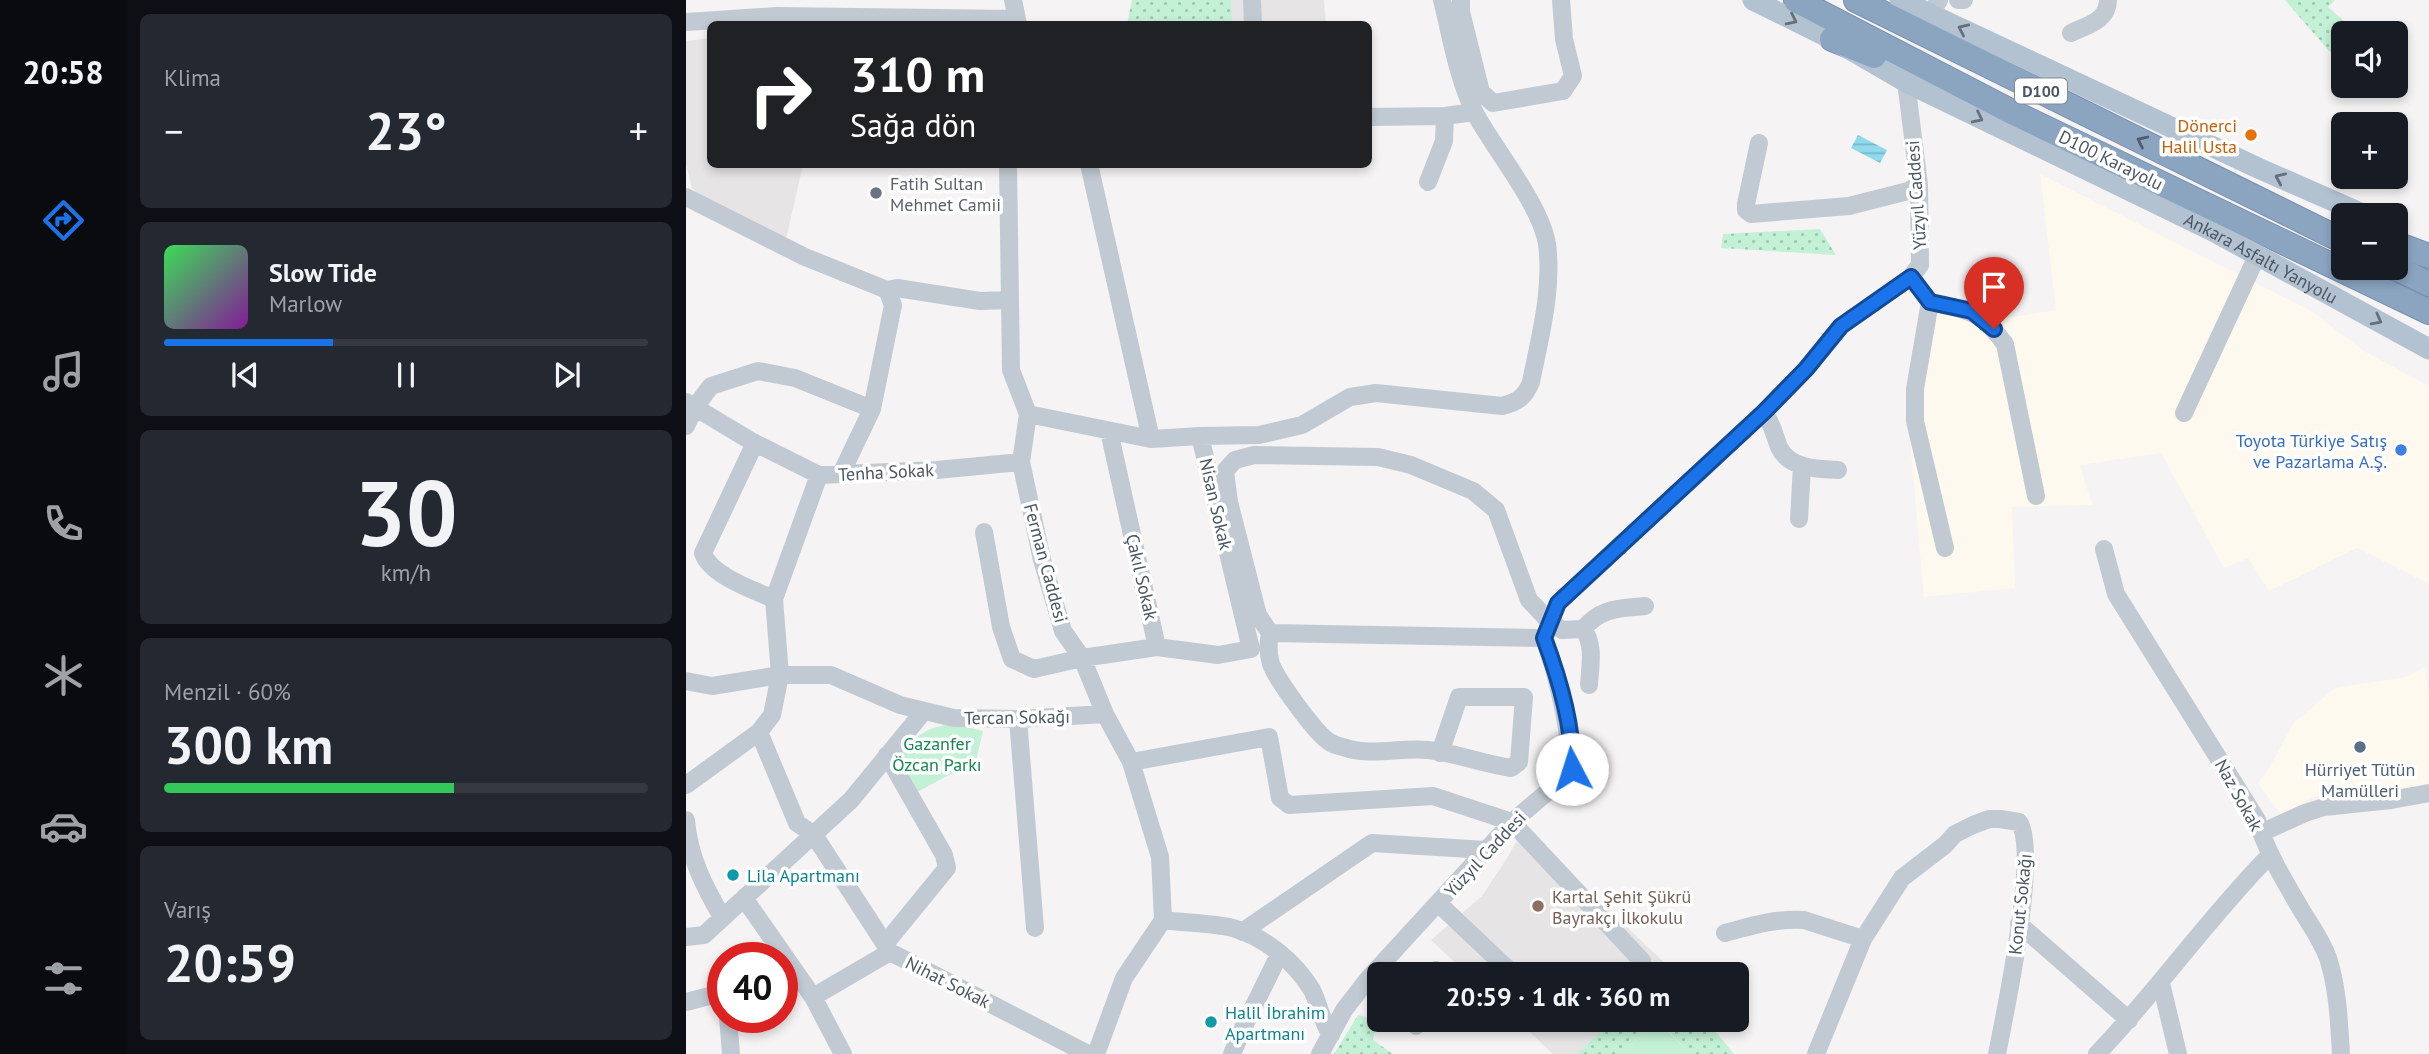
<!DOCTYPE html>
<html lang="tr">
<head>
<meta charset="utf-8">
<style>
  :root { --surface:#171b24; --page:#242831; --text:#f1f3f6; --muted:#9ea1a6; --line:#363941; --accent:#1a73e8 }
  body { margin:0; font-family:"PT Sans",sans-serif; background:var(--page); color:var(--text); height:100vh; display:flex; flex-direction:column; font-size:26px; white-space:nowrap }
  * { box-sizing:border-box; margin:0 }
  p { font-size:23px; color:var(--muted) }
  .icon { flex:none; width:38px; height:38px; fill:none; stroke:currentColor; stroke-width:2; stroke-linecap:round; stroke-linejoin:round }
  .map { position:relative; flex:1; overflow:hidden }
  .sheet { display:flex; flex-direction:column; gap:14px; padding:14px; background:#0d0f14; width:560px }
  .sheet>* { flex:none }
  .guide { position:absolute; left:21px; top:21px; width:665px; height:147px; border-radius:10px; box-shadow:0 4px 10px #0003; background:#202124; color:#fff; overflow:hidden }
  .buttons { position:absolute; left:1645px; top:21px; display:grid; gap:14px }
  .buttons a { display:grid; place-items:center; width:77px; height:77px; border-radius:10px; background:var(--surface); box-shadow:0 4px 10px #0003; font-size:35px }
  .speed { position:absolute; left:21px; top:942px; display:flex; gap:14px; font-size:35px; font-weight:700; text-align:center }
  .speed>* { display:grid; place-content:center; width:91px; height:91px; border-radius:50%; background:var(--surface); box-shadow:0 4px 10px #0003; line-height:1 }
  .speed .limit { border:10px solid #d22; background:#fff; color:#111 }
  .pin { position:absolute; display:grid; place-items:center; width:60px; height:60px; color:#fff; margin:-72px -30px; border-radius:50% 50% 50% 0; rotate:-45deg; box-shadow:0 0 7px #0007 }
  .pin .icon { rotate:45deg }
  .me { position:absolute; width:77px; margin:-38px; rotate:355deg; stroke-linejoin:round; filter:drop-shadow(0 0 5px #0008) }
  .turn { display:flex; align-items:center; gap:24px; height:147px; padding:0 28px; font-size:32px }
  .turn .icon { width:91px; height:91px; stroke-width:2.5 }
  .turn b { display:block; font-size:49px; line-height:60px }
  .big { font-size:52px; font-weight:800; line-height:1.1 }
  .sheet .tile { flex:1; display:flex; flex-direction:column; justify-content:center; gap:10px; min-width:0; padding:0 24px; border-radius:10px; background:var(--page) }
  .sheet .dial { align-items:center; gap:0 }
  .dial b { font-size:91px; line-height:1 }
  .song { display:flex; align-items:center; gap:21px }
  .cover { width:84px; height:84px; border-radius:10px; background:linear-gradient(135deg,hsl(130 70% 55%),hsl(290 70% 35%)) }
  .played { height:7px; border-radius:4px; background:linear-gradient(90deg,var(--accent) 35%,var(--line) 35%) }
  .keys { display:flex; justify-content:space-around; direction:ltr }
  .heat { display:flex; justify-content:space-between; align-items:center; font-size:38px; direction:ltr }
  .charge { height:10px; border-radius:5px; background:linear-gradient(90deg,#34c759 60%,var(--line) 0) }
  .trip { position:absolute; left:681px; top:962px; width:382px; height:70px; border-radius:10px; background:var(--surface); box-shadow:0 4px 10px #0003; font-weight:800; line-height:70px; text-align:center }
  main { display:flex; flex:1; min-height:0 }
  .dock { display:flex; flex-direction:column; width:126px; justify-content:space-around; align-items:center; background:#090b0e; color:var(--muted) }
  .dock .icon { width:49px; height:49px }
  .dock .current { color:var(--accent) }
  .dock b { font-size:32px; color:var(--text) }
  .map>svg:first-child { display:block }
</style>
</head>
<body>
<main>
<nav class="dock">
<b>20:58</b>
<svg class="icon current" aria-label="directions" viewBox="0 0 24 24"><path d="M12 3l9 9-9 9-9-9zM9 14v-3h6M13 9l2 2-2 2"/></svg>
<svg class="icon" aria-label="music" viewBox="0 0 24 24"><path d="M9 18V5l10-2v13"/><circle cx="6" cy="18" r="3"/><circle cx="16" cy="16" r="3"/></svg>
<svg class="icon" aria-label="phone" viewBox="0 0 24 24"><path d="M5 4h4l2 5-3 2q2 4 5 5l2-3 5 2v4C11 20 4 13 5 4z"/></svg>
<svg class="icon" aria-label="climate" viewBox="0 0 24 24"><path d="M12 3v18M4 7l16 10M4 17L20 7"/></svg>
<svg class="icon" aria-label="car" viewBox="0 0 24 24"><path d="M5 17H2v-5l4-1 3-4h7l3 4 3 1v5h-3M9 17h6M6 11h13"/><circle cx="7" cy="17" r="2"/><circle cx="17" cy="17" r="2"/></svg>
<svg class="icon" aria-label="filters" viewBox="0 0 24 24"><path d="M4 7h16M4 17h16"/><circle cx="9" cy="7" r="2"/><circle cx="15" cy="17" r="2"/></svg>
</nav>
<section class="sheet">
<div class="tile"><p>Klima</p>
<div class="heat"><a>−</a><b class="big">23°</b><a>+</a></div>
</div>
<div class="tile">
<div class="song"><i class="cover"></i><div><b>Slow Tide</b><p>Marlow</p></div></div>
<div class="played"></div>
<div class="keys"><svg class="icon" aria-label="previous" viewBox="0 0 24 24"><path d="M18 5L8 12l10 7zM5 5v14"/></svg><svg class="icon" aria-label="pause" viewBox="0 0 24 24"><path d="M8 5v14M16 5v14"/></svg><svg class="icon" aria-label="next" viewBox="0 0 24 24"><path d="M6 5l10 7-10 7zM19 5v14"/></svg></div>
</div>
<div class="tile dial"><b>30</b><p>km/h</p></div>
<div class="tile"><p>Menzil · 60%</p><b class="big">300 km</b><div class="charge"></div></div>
<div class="tile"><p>Varış</p><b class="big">20:59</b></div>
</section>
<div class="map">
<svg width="1743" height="1054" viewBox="0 0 1743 1054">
  <defs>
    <pattern id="grass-dots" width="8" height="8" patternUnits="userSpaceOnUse" patternTransform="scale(1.75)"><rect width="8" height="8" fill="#c3f1d5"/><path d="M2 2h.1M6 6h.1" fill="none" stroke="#a0c6b0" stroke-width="1.8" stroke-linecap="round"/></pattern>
    <pattern id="water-rules" width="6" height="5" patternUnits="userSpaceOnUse" patternTransform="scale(1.75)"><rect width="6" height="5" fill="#90daee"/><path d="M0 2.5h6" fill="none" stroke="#78b4c4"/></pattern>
  </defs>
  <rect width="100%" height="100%" fill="#f5f3f3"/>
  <path fill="#fdf9ef" d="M1354,174L1625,311L1678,351L1743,386V584L1671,548L1583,591L1562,558L1538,568L1475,453L1394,465L1406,505L1326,507L1329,588L1238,597L1224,442L1240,312L1255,303L1307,320L1370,310Z
    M1739,667L1743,697V783L1727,787L1627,797L1595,815L1572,783L1583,768L1607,724L1649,688L1720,677Z"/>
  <path fill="#e6e4e5" d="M543,0H638L640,24H545Z
    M24,38V164L117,165L100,239L15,196L6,188L0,164V41Z
    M837,829L983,967L974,975H782L745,940L796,896L823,855Z
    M831,1020H926L891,1054H867Z"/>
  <path fill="url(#grass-dots)" d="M446,0H545L546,24H441Z
    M1599,0H1649L1642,7L1671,33H1657V60L1643,51Z
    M1134,229L1150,255L1035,248L1037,234Z
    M672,1015L691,1020L687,1040L707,1054H648Z
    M926,1020H971L936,1054H891Z
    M972,1020H1020L1048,1054H1004Z"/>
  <path fill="#c3f1d5" d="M268,724L297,731L289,765L284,764L231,792L211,760L213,755C232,735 239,727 268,724Z
    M971,1020L1004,1054H936Z"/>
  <path fill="url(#water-rules)" d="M1172,135L1201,150L1194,163L1165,148Z"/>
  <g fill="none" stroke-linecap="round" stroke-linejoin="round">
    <defs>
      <path id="highway" d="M1110,0L1328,113L1743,312
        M1170,0L1657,241
        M1146,39L1188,56
        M1710,244L1743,256
        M1710,268L1743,284"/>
    </defs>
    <use href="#highway" stroke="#7690ad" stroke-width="26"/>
    <path stroke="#c1cad2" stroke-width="18" d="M327,0L332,24
      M566,0L567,24
      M775,0V12L795,92L807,103L877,91L887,76L878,39L875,0
      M1272,0H1278
      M1245,14L1253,0
      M0,22L91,16L331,19
      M1385,33C1401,25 1422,21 1422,0
      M682,117L759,116L788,112
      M1073,143L1060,204V210L1065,214L1163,206L1222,191L1233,185
      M322,164L325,370L342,414L335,462L356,560L377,631L396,658L419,714L445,762L474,857L477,920L438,978L410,1054
      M403,164L465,439
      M742,182L758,141L759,116
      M0,197L119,257L201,290
      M1225,277L1244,302C1282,310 1295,311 1319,344L1350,496
      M201,290L211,288L294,301L324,300
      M1244,302L1229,389V421L1259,548
      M0,402L65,441L133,475L251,470L335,462
      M1078,412C1086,423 1088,434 1093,447C1103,469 1132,469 1152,470
      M1498,413L1571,256
      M342,414L465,439L514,436L565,649L532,655L471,647
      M0,426L9,407L25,386L72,371L109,378L186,409
      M514,436L573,435L616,425L664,397L690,393L816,406C832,402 839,397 845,382C854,337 867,289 861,244C855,205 808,149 789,113C772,80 765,36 756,0
      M69,443L17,553C24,575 67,590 88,599
      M155,474L186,409L207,305L201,290
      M1113,519L1116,466
      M298,532L315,627L326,659L348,669L396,658L471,647L423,431
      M1418,549L1430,594L1571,820C1581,853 1599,882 1616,911C1625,926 1636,941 1642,958C1652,989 1653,1022 1655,1054
      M897,629C916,607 932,609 959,606
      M584,633L858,638
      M0,681L26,686L94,675H145L214,705L268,718L332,719L419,714
      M332,719L349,928
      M73,732L111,823L128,835L204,952L402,1054
      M754,753L773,697H838L833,762L825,768C797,764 770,753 742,750C714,747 684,757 657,747C652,746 646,744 642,741C628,731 591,680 585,664C582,654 582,643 584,633L572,615L543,502L539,471L549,460L568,455L692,457L725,465L787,491L810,510L843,600L864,622L876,630L897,629C909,644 904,667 903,685
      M445,762L583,737L594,798L603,805L747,796L826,822L956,961
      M0,785L73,732L86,715L94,675L88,599L133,475
      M0,820C3,857 18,886 36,917
      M1575,833L1619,813L1638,807L1705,800L1743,793
      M58,898L127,997L157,1054
      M753,904L828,975
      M477,920C500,923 525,923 547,928C579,937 609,962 626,990C633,1004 635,1020 645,1035
      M1333,924L1443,1020
      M556,932L686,843L800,850
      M1039,933C1065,926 1091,918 1118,920L1177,939
      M0,937L18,935L165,800L238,711
      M199,944L261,868L258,855L201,755
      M743,975L750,970L759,975
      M1475,983L1492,1054
      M127,997L204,952
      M0,1002L35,993L37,1000
      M42,1017L45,1054
      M724,1020L730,1026L736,1020
      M546,1054L558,1026L594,953
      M634,1054L658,1010L682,979L826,822L885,772L886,765C881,722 873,679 858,638L872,603L1078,412L1120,369L1155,326L1225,277L1234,265L1233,185L1220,82
      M1130,1054L1177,939L1216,878L1259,845L1269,834L1287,825L1303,819H1314L1333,822C1353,851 1319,1014 1311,1054
      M1411,1054C1472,990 1522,918 1584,855"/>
    <g stroke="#b3c2d1" stroke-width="21">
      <path id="s1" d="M1067,0L1146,39L1220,82L1527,231L1743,349"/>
      <path d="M1214,0L1572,168L1679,215"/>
    </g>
    <use href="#highway" stroke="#8ba5c1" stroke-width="24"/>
  </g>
  <defs><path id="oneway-chevron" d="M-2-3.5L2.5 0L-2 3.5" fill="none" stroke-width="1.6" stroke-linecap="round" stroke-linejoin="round" transform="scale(1.75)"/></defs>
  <g stroke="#64717d">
    <use href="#oneway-chevron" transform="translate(1106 20) rotate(26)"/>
    <use href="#oneway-chevron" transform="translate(1277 29) rotate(-155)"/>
    <use href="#oneway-chevron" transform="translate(1292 118) rotate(26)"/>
    <use href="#oneway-chevron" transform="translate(1594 178) rotate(-156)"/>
    <use href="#oneway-chevron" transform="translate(1691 320) rotate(28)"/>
  </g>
  <use stroke="#505e6b" href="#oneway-chevron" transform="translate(1456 141) rotate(-154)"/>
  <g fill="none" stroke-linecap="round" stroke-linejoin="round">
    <defs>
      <path id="route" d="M886,769C888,726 873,678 858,638L872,603L1078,412L1120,369L1155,326L1225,277L1244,302L1286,311L1308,329"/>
    </defs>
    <use href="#route" stroke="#114b97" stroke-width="18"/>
    <use href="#route" stroke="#1a73e8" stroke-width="12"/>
  </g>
  <circle fill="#e8710a" stroke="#fff" stroke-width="2.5" cx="1565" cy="135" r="7"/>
  <circle fill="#6b7280" stroke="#fff" stroke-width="2.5" cx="190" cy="193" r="7"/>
  <circle fill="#3f7fe0" stroke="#fff" stroke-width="2.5" cx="1715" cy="450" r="7"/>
  <circle fill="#5c6f8a" stroke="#fff" stroke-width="2.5" cx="1674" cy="747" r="7"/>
  <g fill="#0f9aa8" stroke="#fff" stroke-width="2.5">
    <circle cx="47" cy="875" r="7"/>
    <circle cx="525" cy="1022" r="7"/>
  </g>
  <circle fill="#8d6e63" stroke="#fff" stroke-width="2.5" cx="852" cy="906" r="7"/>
  <g text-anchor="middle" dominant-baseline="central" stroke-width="7" stroke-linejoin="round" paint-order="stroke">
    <rect fill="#fff" stroke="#808990" stroke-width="2" x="1329" y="78.5" width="52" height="25" rx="5"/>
    <g font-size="16" font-weight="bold" fill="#4a5661">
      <text x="1355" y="91">D100</text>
    </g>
    <g font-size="18" fill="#c56008" stroke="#fff" text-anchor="end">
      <text x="1551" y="125">Dönerci<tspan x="1551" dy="21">Halil Usta</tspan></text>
    </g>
    <g font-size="18" fill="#4a5661" stroke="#fff">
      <text transform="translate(1425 160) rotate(26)">D100 Karayolu</text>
      <text transform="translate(1230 195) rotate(-94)">Yüzyıl Caddesi</text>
      <text stroke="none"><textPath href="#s1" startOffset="570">Ankara Asfaltı Yanyolu</textPath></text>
      <text transform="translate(200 472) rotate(-3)">Tenha Sokak</text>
      <text transform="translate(530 504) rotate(77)">Nisan Sokak</text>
      <text transform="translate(360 563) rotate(75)">Ferman Caddesi</text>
      <text transform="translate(456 577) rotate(77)">Çakıl Sokak</text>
      <text transform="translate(331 717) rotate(-1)">Tercan Sokağı</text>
      <text transform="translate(1553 795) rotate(61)">Naz Sokak</text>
      <text transform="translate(799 854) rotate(-47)">Yüzyıl Caddesi</text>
      <text transform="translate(1334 904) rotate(-84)">Konut Sokağı</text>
      <text transform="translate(262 982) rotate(27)">Nihat Sokak</text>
    </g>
    <g font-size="18" fill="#5b616d" stroke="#fff" text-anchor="start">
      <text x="204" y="183">Fatih Sultan<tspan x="204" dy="21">Mehmet Camii</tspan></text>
    </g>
    <g font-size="18" fill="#366cbe" stroke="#fff" text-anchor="end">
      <text x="1701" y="440">Toyota Türkiye Satış<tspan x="1701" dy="21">ve Pazarlama A.Ş.</tspan></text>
    </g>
    <g font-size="18" fill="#17864f" stroke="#fff">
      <text x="251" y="743">Gazanfer<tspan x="251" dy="21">Özcan Parkı</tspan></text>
    </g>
    <g font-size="18" fill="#4e5e75" stroke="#fff">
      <text x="1674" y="769">Hürriyet Tütün<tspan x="1674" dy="21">Mamülleri</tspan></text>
    </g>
    <g font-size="18" fill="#0d838f" stroke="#fff" text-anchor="start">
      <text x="61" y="875">Lila Apartmanı</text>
      <text x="539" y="1012">Halil İbrahim<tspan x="539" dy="21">Apartmanı</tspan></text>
    </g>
    <g font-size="18" fill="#785e54" stroke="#fff" text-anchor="start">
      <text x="866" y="896">Kartal Şehit Şükrü<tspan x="866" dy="21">Bayrakçı İlkokulu</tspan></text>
    </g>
  </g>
</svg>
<div class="buttons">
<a><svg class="icon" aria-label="sound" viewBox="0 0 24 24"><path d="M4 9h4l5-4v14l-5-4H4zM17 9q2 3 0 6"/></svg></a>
<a>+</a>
<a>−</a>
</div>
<div class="speed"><div class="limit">40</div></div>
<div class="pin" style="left:1308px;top:329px;background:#d93025"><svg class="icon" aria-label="arrive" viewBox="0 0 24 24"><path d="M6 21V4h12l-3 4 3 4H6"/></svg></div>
<svg class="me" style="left:886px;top:769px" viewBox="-20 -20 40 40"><circle r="19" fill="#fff"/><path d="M0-13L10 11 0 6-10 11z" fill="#1a73e8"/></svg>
<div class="trip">20:59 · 1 dk · 360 m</div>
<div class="guide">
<div class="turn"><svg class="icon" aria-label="right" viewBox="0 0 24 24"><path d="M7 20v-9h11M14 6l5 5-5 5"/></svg><div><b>310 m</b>Sağa dön</div></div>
</div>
</div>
</main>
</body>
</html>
